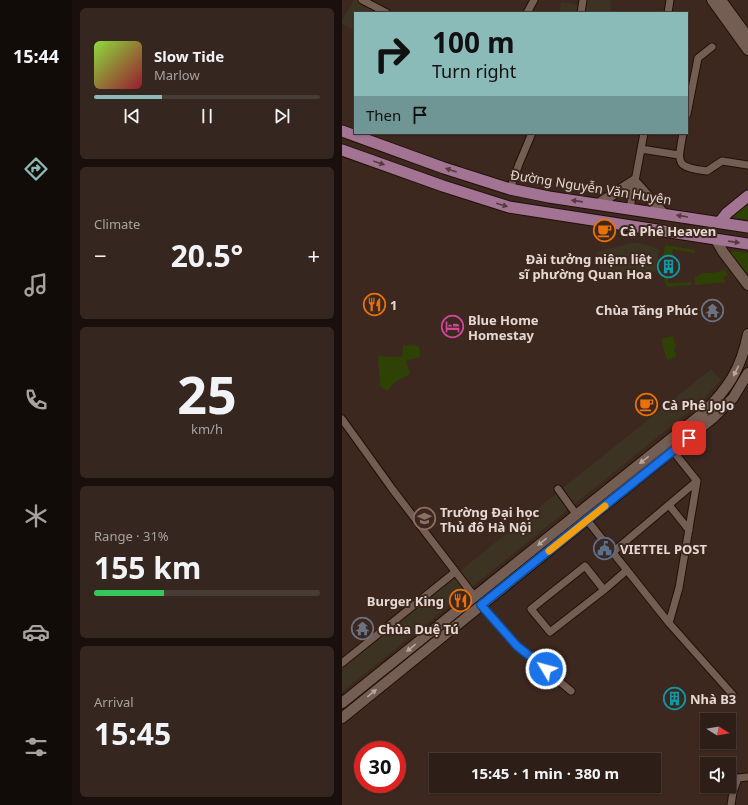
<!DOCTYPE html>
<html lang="en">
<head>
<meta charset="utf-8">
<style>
  :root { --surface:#2d1e17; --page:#352720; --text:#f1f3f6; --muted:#a7a2a1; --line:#483c36; --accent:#8bbbb9 }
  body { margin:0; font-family:"Noto Sans",sans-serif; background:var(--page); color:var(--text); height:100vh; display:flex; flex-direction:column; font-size:15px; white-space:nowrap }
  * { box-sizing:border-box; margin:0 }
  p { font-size:13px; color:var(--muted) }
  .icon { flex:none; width:22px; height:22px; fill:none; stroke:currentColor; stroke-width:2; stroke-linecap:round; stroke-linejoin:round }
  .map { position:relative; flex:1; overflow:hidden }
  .side { display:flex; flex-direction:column; gap:8px; padding:8px; background:#19100d; width:270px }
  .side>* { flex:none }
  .banner { position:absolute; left:12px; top:12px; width:334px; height:122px; border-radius:0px; box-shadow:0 1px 3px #0004,0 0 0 1px var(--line); background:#8bbbb9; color:#111; overflow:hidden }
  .needle { width:26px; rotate:101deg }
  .fabs { position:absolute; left:358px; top:713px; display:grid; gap:8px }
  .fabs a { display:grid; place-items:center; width:36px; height:36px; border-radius:0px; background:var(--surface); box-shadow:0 1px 3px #0004,0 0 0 1px var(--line); font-size:20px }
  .speed { position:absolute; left:12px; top:741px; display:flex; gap:8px; font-size:20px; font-weight:700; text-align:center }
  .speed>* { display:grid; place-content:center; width:52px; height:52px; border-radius:50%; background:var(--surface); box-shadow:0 1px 3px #0004,0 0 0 1px var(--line); line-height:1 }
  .speed .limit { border:6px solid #d22; background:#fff; color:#111 }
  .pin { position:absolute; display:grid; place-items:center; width:34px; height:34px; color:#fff; margin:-17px; border-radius:8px; box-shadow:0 2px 6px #0006 }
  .me { position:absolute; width:44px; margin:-22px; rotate:307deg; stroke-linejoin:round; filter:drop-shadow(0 0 3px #0008) }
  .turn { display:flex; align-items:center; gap:14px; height:84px; padding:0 12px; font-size:18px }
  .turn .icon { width:52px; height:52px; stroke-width:2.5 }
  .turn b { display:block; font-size:28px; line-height:34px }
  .then { display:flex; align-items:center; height:38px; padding:0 12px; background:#0003; gap:8px; font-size:15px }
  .big { font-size:30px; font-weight:700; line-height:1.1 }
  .side .tile { flex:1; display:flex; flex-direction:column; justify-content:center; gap:6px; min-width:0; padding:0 14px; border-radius:6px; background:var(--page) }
  .side .dial { align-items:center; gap:0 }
  .dial b { font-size:52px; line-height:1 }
  .song { display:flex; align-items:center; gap:12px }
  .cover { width:48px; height:48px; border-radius:6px; background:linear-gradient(135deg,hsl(90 70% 55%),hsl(350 70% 35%)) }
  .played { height:4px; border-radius:2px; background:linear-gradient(90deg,var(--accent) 30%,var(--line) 30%) }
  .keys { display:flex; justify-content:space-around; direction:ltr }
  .heat { display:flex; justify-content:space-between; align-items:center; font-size:22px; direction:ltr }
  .charge { height:6px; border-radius:3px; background:linear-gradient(90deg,#34c759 31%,var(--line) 0) }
  .trip { position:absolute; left:87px; top:753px; width:232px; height:40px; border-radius:0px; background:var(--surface); box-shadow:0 1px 3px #0004,0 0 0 1px var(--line); font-weight:700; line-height:40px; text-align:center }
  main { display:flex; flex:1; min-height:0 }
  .tab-bar { display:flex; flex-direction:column; width:72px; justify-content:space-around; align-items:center; background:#120c09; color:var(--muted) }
  .tab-bar .icon { width:28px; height:28px }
  .tab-bar .on { color:var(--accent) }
  .tab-bar b { font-size:18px; color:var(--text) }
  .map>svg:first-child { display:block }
</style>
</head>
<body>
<main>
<nav class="tab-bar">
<b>15:44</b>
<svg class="icon on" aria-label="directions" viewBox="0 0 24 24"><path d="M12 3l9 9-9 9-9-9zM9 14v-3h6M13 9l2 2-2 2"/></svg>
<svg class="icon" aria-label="music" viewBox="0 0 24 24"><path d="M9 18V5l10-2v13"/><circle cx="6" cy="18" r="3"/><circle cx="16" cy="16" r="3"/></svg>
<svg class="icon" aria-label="phone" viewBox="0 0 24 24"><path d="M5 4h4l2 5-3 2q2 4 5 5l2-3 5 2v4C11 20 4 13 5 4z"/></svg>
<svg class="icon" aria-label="climate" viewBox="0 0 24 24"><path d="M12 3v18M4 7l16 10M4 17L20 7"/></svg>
<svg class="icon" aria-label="car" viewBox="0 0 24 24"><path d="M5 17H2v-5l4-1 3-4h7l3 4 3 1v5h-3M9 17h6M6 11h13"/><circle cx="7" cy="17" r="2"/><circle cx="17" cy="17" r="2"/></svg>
<svg class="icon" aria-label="filters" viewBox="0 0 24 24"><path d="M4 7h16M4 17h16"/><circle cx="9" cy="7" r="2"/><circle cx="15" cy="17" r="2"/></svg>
</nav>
<section class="side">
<div class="tile">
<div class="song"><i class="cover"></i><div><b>Slow Tide</b><p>Marlow</p></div></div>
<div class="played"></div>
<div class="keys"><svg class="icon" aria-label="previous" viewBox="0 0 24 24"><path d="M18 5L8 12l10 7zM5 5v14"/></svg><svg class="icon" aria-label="pause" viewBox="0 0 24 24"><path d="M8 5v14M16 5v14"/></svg><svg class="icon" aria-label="next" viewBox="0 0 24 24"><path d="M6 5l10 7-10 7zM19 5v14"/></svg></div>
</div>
<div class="tile"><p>Climate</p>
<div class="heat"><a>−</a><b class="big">20.5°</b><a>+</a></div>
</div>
<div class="tile dial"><b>25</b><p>km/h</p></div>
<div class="tile"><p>Range · 31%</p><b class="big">155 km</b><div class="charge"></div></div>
<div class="tile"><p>Arrival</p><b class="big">15:45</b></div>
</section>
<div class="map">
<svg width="406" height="805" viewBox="0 0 406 805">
  <rect width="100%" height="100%" fill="#3c281f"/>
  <path fill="#3d3323" d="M12,0H19L47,13H13V31L0,24V20Z
    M243,0H269L268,13H241Z
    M219,2L237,5L236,13H217Z
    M290,243H298L317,249L314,271L302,276L290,275L260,281L254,252Z
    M369,369L379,380L359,402L0,692V666Z"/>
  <path fill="#2f4206" d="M406,202V220L391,217L390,215Z
    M323,245L353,250V253L331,249L330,258L321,257Z
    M390,251L406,253V277L387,253Z
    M382,269L386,275L381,277L384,282L353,285V278C360,270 368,274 376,272C378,271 380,270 382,269Z
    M320,273L327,274L326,283L349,282V285L325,287Z
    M331,336L334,347L332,348L334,357L325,360L319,339Z
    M61,345L77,346L78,357L64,361L68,374L54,381L45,391L38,386L36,356L60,357Z"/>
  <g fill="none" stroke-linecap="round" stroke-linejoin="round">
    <defs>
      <path id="street" d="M20,0L45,13
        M185,13L192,0
        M239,13L241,0
        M326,13L328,0
        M345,114L356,58L370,47
        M341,133C336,163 332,167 365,171L380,161L406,165
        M299,149L337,155
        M168,189L177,164L190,133
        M288,208L302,133
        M0,419L51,490L132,596
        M216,489L234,514
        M327,505L347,530
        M245,520L327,623L391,695
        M271,552L355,481
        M262,590L243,566L189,609L208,632L262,590L285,570
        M139,605L175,646L229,691
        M327,623L337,588L355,481L331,451
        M0,663L113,572
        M389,805L391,792L396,778L406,777"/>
      <path id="secondary" d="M370,0L406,50
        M379,0L406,37
        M256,204L292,181L321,213
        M374,240L381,252L406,285
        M0,703L361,413C386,389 399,369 406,334
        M0,718L372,417L391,398L406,373"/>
      <path id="primary" d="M0,131L102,168L168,189L207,197L406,227
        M0,150L101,186L167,207L406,244
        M378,222L385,213L406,196"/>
    </defs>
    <use href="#street" stroke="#221008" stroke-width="9"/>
    <use href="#secondary" stroke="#221008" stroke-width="12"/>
    <use href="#primary" stroke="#221008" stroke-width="13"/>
    <use href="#street" stroke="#745d53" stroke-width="7"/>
    <use href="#secondary" stroke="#745d53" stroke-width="10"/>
    <use href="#primary" stroke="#a37393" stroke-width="11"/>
  </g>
  <defs><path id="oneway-solid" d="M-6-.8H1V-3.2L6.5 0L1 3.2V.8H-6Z"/></defs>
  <g fill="#563b3c">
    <use href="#oneway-solid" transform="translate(37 163) rotate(19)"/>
    <use href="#oneway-solid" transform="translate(109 170) rotate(-161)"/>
    <use href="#oneway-solid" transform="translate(235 201) rotate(-172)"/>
    <use href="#oneway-solid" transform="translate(160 205) rotate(16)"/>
    <use href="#oneway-solid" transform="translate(340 216) rotate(-171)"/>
    <use href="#oneway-solid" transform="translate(392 242) rotate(8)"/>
  </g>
  <g fill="#b8a79f">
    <use href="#oneway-solid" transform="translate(394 371) rotate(116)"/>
    <use href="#oneway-solid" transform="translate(302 460) rotate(142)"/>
    <use href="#oneway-solid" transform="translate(200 542) rotate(141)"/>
    <use href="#oneway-solid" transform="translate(69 648) rotate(141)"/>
    <use href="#oneway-solid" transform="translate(30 693) rotate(-39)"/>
  </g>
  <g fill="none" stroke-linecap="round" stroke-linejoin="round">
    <defs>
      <path id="route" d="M204,669L175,646L139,605L347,438"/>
    </defs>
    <use href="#route" stroke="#114b97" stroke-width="10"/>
    <use href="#route" stroke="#1a73e8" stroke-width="7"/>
    <path stroke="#f59e0b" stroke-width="7" d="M207,551L263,506"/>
  </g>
  <defs>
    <symbol id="cafe-ring" viewBox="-11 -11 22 22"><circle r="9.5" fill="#3c281f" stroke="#e8710a" stroke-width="1.5"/><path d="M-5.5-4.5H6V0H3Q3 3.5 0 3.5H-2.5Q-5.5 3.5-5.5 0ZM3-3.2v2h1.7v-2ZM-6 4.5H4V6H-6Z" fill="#e8710a"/></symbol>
    <symbol id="building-ring" viewBox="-11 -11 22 22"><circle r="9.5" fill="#3c281f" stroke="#0f9aa8" stroke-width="1.5"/><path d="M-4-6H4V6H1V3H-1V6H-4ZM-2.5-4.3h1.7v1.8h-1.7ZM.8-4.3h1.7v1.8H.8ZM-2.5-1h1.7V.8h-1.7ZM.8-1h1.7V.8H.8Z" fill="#0f9aa8"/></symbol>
    <symbol id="restaurant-ring" viewBox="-11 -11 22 22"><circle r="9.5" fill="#3c281f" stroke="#e8710a" stroke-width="1.5"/><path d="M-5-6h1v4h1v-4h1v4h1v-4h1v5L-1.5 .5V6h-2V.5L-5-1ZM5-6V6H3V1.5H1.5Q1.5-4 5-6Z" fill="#e8710a"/></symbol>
    <symbol id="temple-ring" viewBox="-11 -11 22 22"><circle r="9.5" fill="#3c281f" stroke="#6b7280" stroke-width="1.5"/><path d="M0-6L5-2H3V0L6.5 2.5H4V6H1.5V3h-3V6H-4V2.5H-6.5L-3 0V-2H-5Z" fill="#6b7280"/></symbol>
    <symbol id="hotel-ring" viewBox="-11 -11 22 22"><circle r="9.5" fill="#3c281f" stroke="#d1479c" stroke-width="1.5"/><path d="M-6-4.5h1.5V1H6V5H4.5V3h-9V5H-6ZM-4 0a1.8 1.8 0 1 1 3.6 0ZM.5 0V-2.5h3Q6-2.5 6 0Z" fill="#d1479c"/></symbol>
    <symbol id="university-ring" viewBox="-11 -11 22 22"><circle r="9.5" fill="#3c281f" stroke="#8d6e63" stroke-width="1.5"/><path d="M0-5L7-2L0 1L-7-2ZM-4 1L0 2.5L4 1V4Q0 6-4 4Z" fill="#8d6e63"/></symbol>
    <symbol id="civic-ring" viewBox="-11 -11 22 22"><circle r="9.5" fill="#3c281f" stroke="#5c6f8a" stroke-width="1.5"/><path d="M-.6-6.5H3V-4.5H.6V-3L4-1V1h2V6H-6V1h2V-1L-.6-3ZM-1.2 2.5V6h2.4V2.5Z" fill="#5c6f8a"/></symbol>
  </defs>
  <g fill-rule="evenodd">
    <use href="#cafe-ring" x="250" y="218" width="25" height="25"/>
    <use href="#building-ring" x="314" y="254" width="25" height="25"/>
    <use href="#restaurant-ring" x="20" y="292" width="25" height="25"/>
    <use href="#temple-ring" x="358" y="298" width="25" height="25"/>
    <use href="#hotel-ring" x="98" y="314" width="25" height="25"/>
    <use href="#cafe-ring" x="292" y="392" width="25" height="25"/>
    <use href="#university-ring" x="70" y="506" width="25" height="25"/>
    <use href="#civic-ring" x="250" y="536" width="25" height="25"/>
    <use href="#restaurant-ring" x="106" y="588" width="25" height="25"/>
    <use href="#temple-ring" x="8" y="616" width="25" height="25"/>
    <use href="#building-ring" x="320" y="686" width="25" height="25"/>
  </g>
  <g text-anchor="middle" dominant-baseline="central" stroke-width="4" stroke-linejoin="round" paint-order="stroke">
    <g font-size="13" fill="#e5d8d2" stroke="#3c281f">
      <text transform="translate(249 187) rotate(9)">Đường Nguyễn Văn Huyên</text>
    </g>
    <g font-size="13" font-weight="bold" fill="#e5d8d2" stroke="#3c281f" text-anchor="start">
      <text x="278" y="231">Cà Phê Heaven</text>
      <text x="310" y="259" text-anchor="end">Đài tưởng niệm liệt<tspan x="310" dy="15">sĩ phường Quan Hoa</tspan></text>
      <text x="48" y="305">1</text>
      <text x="356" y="310" text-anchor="end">Chùa Tăng Phúc</text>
      <text x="126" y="320">Blue Home<tspan x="126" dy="15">Homestay</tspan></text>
      <text x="320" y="405">Cà Phê JoJo</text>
      <text x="98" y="512">Trường Đại học<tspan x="98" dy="15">Thủ đô Hà Nội</tspan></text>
      <text x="278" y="549">VIETTEL POST</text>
      <text x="102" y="601" text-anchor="end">Burger King</text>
      <text x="36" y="629">Chùa Duệ Tú</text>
      <text x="348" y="699">Nhà B3</text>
    </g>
  </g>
</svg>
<div class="fabs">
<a><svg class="needle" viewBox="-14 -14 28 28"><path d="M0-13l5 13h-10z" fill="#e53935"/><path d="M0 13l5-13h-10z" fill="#a7a2a1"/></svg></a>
<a><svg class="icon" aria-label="sound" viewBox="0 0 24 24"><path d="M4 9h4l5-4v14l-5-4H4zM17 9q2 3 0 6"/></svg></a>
</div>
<div class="speed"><div class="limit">30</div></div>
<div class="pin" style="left:347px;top:438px;background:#d93025"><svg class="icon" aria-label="arrive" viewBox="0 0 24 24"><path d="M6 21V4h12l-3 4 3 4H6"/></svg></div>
<svg class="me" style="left:204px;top:669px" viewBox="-20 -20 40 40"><circle r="17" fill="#1a73e8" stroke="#fff" stroke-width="3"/><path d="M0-11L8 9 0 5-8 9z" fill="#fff"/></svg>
<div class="trip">15:45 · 1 min · 380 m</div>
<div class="banner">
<div class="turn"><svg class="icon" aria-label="right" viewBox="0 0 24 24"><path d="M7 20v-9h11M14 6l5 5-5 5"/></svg><div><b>100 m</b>Turn right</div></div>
<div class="then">Then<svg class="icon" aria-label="arrive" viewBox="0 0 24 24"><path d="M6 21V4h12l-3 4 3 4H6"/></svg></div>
</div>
</div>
</main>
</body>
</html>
